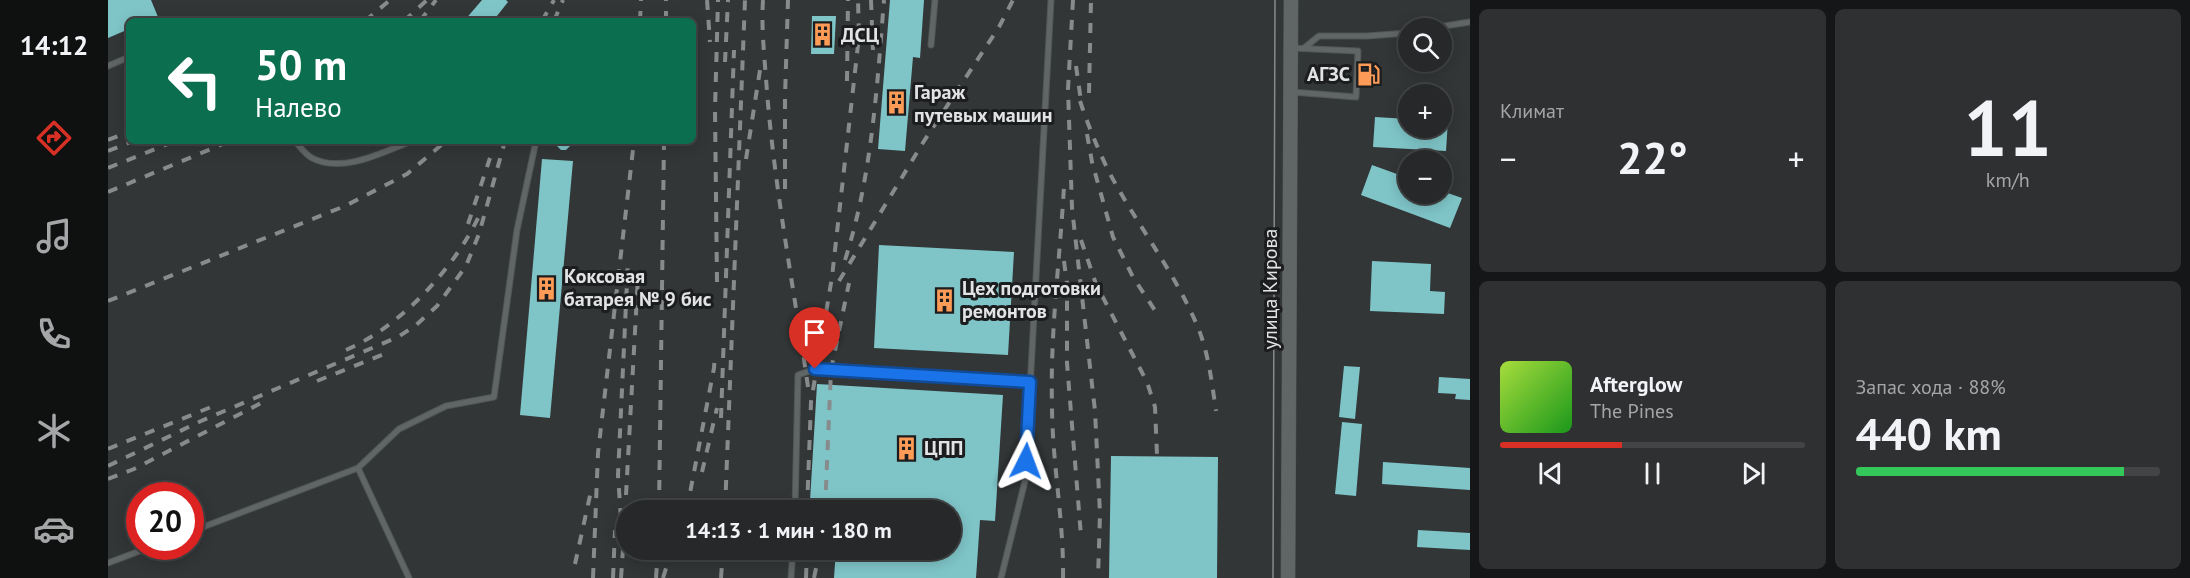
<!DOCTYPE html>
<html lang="ru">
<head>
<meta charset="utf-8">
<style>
  :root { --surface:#262829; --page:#2e3031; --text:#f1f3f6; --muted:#a4a6a8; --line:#424446; --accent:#d93025 }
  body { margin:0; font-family:"PT Sans",sans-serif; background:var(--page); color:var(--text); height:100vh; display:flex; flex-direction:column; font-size:22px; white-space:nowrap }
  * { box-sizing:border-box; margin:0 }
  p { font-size:20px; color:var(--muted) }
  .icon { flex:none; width:33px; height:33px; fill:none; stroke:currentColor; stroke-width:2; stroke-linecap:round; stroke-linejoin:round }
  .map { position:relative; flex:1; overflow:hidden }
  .side { display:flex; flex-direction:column; gap:9px; padding:9px; background:#151617; width:720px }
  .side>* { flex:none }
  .top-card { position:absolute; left:18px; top:18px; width:570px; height:126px; border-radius:9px; box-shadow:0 3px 15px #0003,0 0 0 2px var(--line); background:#0b6e4f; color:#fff; overflow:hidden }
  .fabs { position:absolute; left:1290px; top:18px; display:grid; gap:12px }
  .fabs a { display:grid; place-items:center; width:54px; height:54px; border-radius:50%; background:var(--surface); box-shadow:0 3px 15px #0003,0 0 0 2px var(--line); font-size:30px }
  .speed { position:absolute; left:18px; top:482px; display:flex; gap:12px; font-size:30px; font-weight:700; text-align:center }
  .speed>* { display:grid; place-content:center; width:78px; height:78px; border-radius:50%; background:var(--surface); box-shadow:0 3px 15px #0003,0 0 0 2px var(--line); line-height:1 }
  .speed .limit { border:9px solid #d22; background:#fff; color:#111 }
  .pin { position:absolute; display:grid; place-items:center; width:51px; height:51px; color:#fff; margin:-62px -26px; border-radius:50% 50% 50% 0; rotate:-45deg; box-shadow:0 0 6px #0007 }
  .pin .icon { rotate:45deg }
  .me { position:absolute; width:66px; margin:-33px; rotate:3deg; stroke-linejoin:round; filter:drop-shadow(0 0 4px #0008) }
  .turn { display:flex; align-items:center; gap:21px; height:126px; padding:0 30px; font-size:27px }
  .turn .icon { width:78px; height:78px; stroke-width:2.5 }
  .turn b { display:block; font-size:42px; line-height:51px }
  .big { font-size:45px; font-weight:800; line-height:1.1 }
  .side .widget { flex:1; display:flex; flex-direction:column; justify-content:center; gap:9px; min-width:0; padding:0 21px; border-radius:9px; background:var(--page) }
  .side .dial { align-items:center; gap:0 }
  .dial b { font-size:78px; line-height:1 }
  .song { display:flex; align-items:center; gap:18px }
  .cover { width:72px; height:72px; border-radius:9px; background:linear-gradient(135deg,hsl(80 70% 55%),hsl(120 70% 35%)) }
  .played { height:6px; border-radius:3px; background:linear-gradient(90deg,var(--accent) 40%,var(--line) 40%) }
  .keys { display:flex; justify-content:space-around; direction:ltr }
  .heat { display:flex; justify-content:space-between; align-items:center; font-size:33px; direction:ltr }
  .charge { height:9px; border-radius:4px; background:linear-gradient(90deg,#34c759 88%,var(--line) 0) }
  .side .tiles { flex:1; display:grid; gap:9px; grid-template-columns:repeat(2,1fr) }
  .trip { position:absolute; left:508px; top:500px; width:345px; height:60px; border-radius:30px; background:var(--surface); box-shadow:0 3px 15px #0003,0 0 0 2px var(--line); font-weight:800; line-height:60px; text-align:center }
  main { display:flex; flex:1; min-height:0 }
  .dock { display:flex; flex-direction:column; width:108px; justify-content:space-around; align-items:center; background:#0f1010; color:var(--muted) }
  .dock .icon { width:42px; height:42px }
  .dock .selected { color:var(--accent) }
  .dock b { font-size:27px; color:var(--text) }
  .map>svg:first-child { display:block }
</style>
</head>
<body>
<main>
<nav class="dock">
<b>14:12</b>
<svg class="icon selected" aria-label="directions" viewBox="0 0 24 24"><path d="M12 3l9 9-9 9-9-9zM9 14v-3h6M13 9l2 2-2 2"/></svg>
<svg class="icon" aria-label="music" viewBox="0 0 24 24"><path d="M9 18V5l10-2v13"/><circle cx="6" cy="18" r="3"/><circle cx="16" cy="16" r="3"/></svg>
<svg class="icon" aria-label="phone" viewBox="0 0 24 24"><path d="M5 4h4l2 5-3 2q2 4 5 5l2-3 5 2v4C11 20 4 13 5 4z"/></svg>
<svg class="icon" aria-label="climate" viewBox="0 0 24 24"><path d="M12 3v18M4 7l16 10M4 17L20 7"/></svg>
<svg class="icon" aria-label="car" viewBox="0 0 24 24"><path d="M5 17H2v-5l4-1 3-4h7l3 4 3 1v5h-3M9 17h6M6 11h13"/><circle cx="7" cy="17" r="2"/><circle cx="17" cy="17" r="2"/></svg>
</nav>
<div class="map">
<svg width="1362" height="578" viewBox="0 0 1362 578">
  <rect width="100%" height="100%" fill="#323637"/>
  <path fill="#7fc5c8" d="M0,0H43L50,17L41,21H21V29L0,38Z
    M374,0H398L400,2L385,21H356Z
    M782,0H816L812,58L805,57L797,151L770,149Z
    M704,16H728L726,54H703Z
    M1267,117L1300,119V128H1334V120H1340L1338,151L1265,147Z
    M449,141H463L462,146L458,150H453L449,146Z
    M434,159L465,161L442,418L412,415Z
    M1264,165L1300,178V194H1334V191L1354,198L1342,228L1253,195Z
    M771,245L906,252L900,355L766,348Z
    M1264,261L1323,264L1322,291L1337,292L1336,314L1262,311Z
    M1236,366L1252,367L1247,419L1231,417Z
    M1331,377L1362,379V400L1347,399L1348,394L1330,393Z
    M709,384L895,395L887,521L872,520L868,578H726L728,549H843V510H730L731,502L702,501Z
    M1234,422L1254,424L1248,496L1227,494Z
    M1003,456L1110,457L1109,578H1001Z
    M1275,462L1362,468V490L1274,484Z
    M1310,530L1362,533V550L1309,547Z"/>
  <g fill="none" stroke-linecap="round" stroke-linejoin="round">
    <defs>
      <path id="lane" d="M1324,28L1362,22
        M823,45L827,0
        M1183,48L1250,51L1248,97L1184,92
        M1196,48L1211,36H1259L1300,33
        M0,66L21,57
        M187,141C192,147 197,154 204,158C235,174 275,152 304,141
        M250,468L301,578
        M687,510L690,375L707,369L923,382
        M82,532L250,468L291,429L338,406L386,397L409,230L428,141
        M0,563L45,546
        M683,578L685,549
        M893,578L917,481L943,0"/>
      <path id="secondary" d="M1180,578L1183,0"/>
    </defs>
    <use href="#lane" stroke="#525555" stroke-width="7"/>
    <use href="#secondary" stroke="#525555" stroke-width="15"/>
    <use href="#lane" stroke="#606565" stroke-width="5"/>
    <use href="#secondary" stroke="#606565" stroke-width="14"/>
    <path stroke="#888b8c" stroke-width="1.5" d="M1165,578L1167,0"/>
    <path stroke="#888b8c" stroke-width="4" stroke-dasharray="10 10" stroke-linecap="butt" d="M599,0L602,42
      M655,0C653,31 657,61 659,92C667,191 686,289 700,387
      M763,0L765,52
      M965,0L960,89L964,208L987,411L992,514L990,578
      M257,21L282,0
      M296,21L319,0
      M312,21L328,0
      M434,21L446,0
      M446,21L455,0
      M532,21L533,0
      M558,21V0
      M617,62L620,0
      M968,66L974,108
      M739,81L740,0
      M981,93L983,0
      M972,101C980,125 989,147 1000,170C1028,224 1068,273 1091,330C1101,356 1104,384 1108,411
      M979,134L984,162L1005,237L1025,277L1048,312
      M0,140L21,132
      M0,151L25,141
      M638,159L652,70
      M0,168L67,141
      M677,189V97L680,0
      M0,192L122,141
      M360,224L382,158
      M973,240L988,284L1039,382L1047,407L1049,455
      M737,260C764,176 769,87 776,0
      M956,261L959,284V363L973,536
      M731,281L816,141L891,27L905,0
      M609,282L607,110L610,0
      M0,301L237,206L299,174L338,141
      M238,350C292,327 346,269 371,216
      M209,381L276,354
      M613,418L626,50
      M0,449L108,405
      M0,466L93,421L290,337L308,325L329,306L358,266L371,234L397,141
      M594,472L609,408
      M0,479L26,469L157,401
      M518,495L530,277
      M551,510L556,141
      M577,510L582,493L606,368L607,354
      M617,510L637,0
      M699,510L703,402L724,277L751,36L750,0
      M717,510L723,370L741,283
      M467,564L483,491
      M485,578L490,453L526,141
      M505,578L507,530
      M513,578L515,549L510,475L520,261
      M548,578L550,549
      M555,578L564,549
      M613,578L615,549
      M698,578L699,549
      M706,578L712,549
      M955,578C956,520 944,463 944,405C942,332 952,259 956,186"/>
  </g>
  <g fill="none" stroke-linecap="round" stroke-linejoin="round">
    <defs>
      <path id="route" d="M707,369L922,382L918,461"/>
    </defs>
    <use href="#route" stroke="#114b97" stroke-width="15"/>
    <use href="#route" stroke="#1a73e8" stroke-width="10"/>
  </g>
  <defs>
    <symbol id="building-bare" viewBox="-9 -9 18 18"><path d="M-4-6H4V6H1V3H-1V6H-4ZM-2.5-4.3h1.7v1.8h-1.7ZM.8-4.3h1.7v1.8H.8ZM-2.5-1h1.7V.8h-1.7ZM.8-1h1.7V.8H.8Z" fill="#fe9c57" stroke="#1c1d1e" stroke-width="2.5" paint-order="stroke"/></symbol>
    <symbol id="fuel-bare" viewBox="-9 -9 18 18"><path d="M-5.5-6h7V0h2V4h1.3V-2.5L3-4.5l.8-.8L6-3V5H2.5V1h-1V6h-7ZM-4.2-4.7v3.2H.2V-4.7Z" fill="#fe9c57" stroke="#1c1d1e" stroke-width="2.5" paint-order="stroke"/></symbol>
  </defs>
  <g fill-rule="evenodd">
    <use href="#building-bare" x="698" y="18" width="33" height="33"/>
    <use href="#fuel-bare" x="1244" y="58" width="33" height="33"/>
    <use href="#building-bare" x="772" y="86" width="33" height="33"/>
    <use href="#building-bare" x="422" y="272" width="33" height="33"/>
    <use href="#building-bare" x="820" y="284" width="33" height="33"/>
    <use href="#building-bare" x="782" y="432" width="33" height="33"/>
  </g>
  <g text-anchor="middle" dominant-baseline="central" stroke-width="6" stroke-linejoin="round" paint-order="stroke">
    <g font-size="20" font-weight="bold" fill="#e1e3e4" stroke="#1c1d1e" text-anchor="start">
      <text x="733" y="35">ДСЦ</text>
      <text x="1242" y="74" text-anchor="end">АГЗС</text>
      <text x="806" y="92">Гараж<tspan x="806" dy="23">путевых машин</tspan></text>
      <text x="456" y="276">Коксовая<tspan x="456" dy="23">батарея № 9 бис</tspan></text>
      <text x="854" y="288">Цех подготовки<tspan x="854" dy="23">ремонтов</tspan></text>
      <text x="816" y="448">ЦПП</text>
    </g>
    <g font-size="20" fill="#e1e3e4" stroke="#1c1d1e">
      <text transform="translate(1162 289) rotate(-90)">улица Кирова</text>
    </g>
  </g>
</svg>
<div class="fabs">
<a><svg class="icon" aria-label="search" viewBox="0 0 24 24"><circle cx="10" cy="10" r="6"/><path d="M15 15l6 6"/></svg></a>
<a>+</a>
<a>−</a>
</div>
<div class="speed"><div class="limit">20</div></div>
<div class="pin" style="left:707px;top:369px;background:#d93025"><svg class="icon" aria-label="arrive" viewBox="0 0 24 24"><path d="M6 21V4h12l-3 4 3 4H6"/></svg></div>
<svg class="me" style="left:918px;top:461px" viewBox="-20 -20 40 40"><path d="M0-17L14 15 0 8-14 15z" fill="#1a73e8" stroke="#fff" stroke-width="4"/></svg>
<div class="trip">14:13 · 1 мин · 180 m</div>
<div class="top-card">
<div class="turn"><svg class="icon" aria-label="left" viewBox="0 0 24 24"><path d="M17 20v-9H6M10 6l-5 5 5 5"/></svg><div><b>50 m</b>Налево</div></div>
</div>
</div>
<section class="side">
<div class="tiles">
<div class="widget"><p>Климат</p>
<div class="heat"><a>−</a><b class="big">22°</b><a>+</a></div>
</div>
<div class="widget dial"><b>11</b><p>km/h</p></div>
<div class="widget">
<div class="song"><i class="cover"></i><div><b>Afterglow</b><p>The Pines</p></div></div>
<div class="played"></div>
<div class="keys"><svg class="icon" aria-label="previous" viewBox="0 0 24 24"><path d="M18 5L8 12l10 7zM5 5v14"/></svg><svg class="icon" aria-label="pause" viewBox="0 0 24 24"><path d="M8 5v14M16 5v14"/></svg><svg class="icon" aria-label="next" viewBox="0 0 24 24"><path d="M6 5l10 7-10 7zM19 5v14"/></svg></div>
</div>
<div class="widget"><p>Запас хода · 88%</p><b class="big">440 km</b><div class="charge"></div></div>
</div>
</section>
</main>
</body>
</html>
